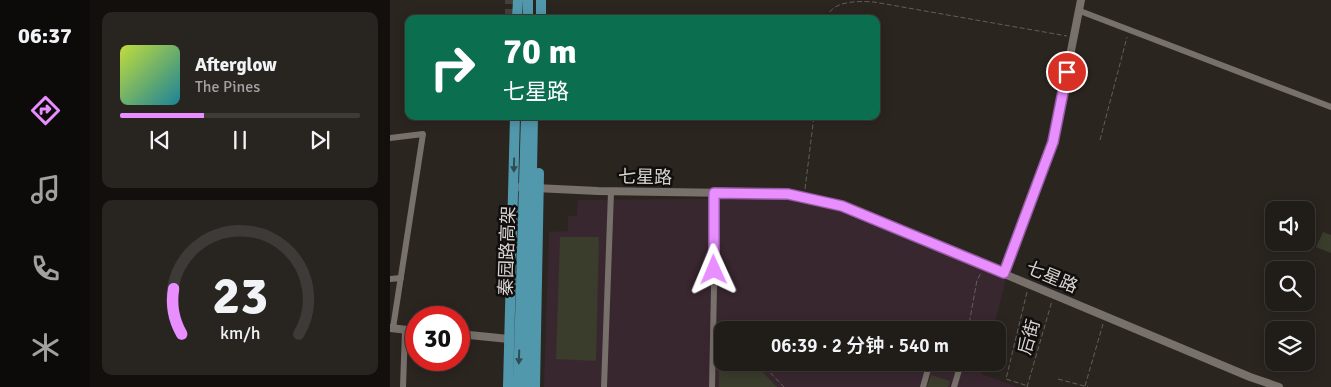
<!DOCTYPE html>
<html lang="zh">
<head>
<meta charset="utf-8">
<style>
  :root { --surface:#201c18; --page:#282521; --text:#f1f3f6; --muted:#a2a1a2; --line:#3d3a37; --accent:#e88eff }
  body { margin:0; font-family:Signika,"Noto Sans SC",sans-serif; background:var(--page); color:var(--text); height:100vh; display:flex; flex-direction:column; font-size:19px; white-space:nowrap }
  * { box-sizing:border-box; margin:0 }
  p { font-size:16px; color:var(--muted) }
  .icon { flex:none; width:28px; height:28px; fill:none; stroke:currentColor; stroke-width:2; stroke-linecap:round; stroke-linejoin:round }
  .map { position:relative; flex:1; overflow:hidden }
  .sheet { display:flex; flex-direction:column; gap:12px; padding:12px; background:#120f0d; width:300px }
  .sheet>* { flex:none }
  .top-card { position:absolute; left:15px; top:15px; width:475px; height:105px; border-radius:10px; box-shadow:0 2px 12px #0003,0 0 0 1px var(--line); background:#0b6e4f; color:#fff; overflow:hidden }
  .controls { position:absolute; left:875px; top:201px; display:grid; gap:10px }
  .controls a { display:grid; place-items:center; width:50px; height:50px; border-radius:10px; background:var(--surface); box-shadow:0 2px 12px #0003,0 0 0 1px var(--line); font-size:25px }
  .speed { position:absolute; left:15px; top:306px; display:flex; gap:10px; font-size:25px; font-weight:700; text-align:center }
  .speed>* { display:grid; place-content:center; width:65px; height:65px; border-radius:50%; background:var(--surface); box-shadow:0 2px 12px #0003,0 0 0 1px var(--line); line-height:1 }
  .speed .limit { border:8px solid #d22; background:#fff; color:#111 }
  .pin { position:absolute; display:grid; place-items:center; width:42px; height:42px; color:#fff; margin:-21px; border:2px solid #fff; border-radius:50%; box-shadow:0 1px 5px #0007 }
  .me { position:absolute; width:55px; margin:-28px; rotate:359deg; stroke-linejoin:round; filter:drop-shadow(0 0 4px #0008) }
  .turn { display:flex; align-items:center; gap:18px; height:105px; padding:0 15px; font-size:22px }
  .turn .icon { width:65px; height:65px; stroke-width:2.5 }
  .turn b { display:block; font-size:35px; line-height:42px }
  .sheet .card { flex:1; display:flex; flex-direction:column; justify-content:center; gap:8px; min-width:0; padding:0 18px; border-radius:10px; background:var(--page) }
  .sheet .dial { align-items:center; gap:0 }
  .dial svg { height:130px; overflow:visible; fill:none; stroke:var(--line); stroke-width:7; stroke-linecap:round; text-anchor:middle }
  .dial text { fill:var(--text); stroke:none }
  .song { display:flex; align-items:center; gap:15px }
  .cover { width:60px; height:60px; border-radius:8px; background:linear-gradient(135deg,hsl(70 70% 55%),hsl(190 70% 35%)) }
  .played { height:5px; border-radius:2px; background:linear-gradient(90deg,var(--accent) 35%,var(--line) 35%) }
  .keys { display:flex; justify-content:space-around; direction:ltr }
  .trip { position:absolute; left:324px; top:321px; width:292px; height:50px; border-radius:10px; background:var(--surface); box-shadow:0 2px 12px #0003,0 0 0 1px var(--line); font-weight:600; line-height:50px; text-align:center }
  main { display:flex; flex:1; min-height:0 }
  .tab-bar { display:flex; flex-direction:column; width:90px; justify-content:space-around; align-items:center; background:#0d0b0a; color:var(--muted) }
  .tab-bar .icon { width:35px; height:35px }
  .tab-bar .selected { color:var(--accent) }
  .tab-bar b { font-size:22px; color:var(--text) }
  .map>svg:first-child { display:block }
</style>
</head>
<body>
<main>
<nav class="tab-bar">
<b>06:37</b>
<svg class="icon selected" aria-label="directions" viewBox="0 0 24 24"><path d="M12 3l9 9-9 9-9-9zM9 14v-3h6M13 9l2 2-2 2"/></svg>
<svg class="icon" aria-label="music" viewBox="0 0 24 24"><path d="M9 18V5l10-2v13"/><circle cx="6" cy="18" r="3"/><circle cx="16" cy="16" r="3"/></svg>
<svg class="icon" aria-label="phone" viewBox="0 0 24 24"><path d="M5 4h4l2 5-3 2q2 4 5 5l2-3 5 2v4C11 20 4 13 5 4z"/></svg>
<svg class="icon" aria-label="climate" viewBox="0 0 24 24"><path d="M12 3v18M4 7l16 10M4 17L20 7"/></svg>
</nav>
<section class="sheet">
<div class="card">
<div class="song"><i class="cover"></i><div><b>Afterglow</b><p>The Pines</p></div></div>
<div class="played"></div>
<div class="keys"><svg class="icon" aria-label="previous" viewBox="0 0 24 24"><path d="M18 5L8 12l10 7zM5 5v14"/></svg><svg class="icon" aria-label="pause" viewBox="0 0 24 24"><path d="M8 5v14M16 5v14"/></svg><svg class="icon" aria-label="next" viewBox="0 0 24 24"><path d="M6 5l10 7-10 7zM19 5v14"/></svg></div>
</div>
<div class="card dial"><svg viewBox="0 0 100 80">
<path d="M14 69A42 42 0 1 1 86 69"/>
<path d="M14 69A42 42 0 0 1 9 41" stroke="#e88eff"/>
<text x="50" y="56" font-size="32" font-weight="700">23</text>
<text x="50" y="72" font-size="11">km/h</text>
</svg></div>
</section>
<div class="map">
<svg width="941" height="387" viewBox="0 0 941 387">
  <rect width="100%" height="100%" fill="#2b2520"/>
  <path fill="#392730" d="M400,198L447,211L616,279L603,330H332V362L595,363L592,374L627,387H154L159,232L178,231V216H187L188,200Z"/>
  <path fill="#3a3c2c" d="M933,232L941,235V253L926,247Z
    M170,237H209L206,361L166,359Z
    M329,328L332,331V362L364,363L387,387H329Z
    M541,375L560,381L558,387H537Z"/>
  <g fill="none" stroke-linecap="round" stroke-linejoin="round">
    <path stroke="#453f3b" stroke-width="10" stroke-dasharray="10 5" stroke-linecap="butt" d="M120,19V0"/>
    <path stroke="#645e5a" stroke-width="1" stroke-dasharray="5 2.5" stroke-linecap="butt" d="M437,19C440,0 469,1 484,2L677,36
      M710,140L737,37
      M415,189L424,116
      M637,292L616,379L638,386
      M331,322L339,330
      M578,330L587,280L591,273
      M370,362L394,387
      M668,379L698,387
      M695,386L713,324
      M637,387L662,301"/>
    <path stroke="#77706b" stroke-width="6" d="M690,11L941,107
      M0,138L33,134L3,328
      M0,279L11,278
      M13,387L15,330
      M214,387L221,192
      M322,387L324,287V193
      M533,387L540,362
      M564,387L569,370"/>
    <path stroke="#77706b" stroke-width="8" d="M124,187L208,191L398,194L452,206L860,377L889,387
      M614,273L663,142L691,0
      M0,328L26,331
      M69,334L119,339"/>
    <path stroke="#5298ad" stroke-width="10" d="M127,19L128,0
      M138,19V0
      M151,19V0
      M118,387L125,116
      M128,387L136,116
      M138,387L143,116
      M145,387L149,173"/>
  </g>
  <defs><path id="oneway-solid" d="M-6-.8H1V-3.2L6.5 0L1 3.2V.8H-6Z" transform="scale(1.25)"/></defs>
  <g fill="#2e4d55">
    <use href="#oneway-solid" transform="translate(124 165) rotate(91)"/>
    <use href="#oneway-solid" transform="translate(129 357) rotate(92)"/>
  </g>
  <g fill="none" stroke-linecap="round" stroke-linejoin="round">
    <defs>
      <path id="route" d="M324,270V193L398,194L452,206L614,273L663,142L677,72"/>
    </defs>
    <use href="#route" stroke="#975ca6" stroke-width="12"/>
    <use href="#route" stroke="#e88eff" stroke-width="9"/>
  </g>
  <g text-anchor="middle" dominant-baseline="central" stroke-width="5" stroke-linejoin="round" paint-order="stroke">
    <g font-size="18" fill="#d8d4d1" stroke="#110f0d">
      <text transform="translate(255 177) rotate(1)">七星路</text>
      <text transform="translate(117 251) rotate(-88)">秦园路高架</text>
      <text transform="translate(662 277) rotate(23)">七星路</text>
      <text transform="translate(639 337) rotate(-74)">后街</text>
    </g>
  </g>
</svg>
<div class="controls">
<a><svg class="icon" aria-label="sound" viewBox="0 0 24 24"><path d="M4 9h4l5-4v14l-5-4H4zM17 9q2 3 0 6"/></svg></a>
<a><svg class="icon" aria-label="search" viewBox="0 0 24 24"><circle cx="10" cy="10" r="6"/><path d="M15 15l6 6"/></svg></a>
<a><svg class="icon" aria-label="layers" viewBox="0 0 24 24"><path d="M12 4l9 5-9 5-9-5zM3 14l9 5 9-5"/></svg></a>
</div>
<div class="speed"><div class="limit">30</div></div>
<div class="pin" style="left:677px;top:72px;background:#d93025"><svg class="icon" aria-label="arrive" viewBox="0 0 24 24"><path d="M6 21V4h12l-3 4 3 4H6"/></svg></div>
<svg class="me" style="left:324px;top:270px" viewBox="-20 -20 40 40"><path d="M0-17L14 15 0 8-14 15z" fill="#e88eff" stroke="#fff" stroke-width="4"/></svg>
<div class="trip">06:39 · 2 分钟 · 540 m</div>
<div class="top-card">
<div class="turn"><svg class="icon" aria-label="right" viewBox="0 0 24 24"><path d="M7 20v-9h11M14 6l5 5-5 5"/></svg><div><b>70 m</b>七星路</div></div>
</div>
</div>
</main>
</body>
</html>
